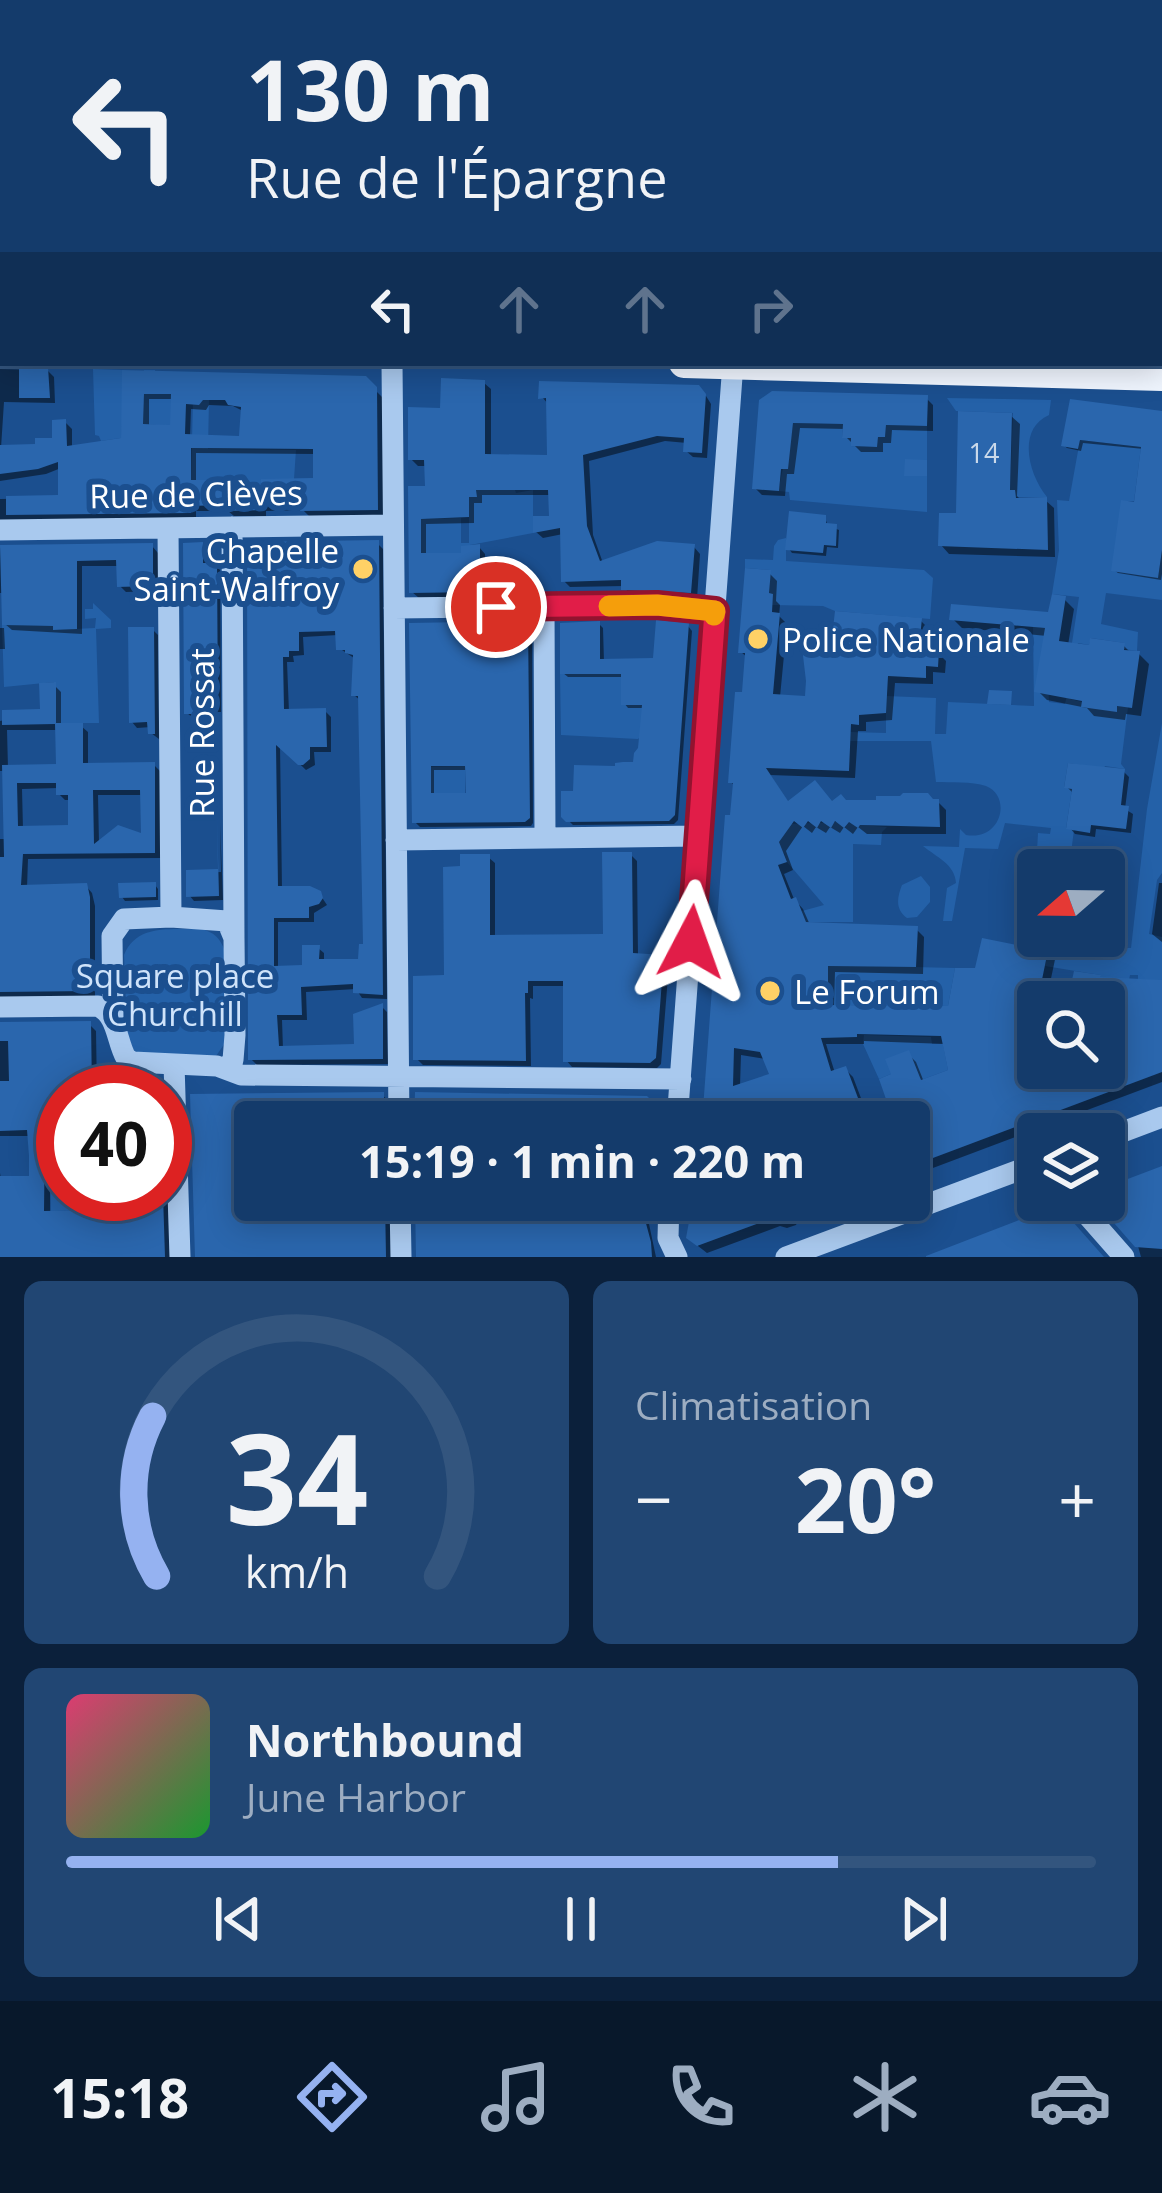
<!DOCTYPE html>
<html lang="fr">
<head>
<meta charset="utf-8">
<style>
  :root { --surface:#143b6b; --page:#214673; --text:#f1f3f6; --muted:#9dadc1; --line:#33557e; --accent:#95b2f1 }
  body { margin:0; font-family:"Open Sans",sans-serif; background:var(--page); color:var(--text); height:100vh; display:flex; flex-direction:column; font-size:45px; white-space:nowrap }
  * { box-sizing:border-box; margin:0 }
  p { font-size:39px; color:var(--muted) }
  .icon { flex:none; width:66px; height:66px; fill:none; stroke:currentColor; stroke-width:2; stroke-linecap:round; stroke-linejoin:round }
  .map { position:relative; height:1257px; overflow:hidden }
  .sheet { display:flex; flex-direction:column; gap:24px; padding:24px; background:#0b203b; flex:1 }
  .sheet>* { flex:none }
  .banner { position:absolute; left:0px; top:0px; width:1164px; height:366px; box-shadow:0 6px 30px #0003,0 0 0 3px var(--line); background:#143b6b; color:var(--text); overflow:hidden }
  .needle { width:78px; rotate:250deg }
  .tools { position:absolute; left:1017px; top:849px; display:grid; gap:24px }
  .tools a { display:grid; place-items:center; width:108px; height:108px; border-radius:12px; background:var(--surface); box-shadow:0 6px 30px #0003,0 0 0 3px var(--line); font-size:60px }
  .speed { position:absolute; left:36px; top:1065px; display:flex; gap:24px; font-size:60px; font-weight:700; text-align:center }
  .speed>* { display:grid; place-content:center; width:156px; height:156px; border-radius:50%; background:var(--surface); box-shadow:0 6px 30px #0003,0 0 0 3px var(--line); line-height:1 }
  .speed .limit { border:18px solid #d22; background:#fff; color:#111 }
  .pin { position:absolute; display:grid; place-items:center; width:102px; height:102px; color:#fff; margin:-51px; border:6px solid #fff; border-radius:50%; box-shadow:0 3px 12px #0007 }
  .me { position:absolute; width:132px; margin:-66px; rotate:4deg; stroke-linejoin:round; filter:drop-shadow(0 0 9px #0008) }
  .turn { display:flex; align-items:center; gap:42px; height:252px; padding:0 48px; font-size:54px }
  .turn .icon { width:156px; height:156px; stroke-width:2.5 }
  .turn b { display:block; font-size:84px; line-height:102px }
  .lanes { display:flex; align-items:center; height:114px; padding:0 48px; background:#0003; justify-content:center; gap:60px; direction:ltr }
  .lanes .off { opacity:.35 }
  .big { font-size:90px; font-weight:700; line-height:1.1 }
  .sheet .tile { flex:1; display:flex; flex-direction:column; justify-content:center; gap:18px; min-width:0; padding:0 42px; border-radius:18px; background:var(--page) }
  .sheet .dial { align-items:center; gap:0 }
  .dial svg { height:312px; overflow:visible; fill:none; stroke:var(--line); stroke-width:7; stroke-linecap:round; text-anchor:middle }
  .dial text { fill:var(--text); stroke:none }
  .song { display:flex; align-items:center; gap:36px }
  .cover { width:144px; height:144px; border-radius:18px; background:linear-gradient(135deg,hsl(340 70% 55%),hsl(130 70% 35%)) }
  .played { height:12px; border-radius:6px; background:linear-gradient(90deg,var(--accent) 75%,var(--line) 75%) }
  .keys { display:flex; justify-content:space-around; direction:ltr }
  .heat { display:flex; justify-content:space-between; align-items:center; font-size:66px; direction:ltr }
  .sheet .tiles { flex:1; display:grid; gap:24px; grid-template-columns:1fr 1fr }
  .tile:last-child { grid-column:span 2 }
  .trip { position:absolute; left:234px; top:1101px; width:696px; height:120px; border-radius:12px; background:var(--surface); box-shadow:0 6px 30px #0003,0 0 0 3px var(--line); font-weight:700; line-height:120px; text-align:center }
  .tabs { display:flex; height:192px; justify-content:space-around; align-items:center; background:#08182b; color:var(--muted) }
  .tabs .icon { width:84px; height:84px }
  .tabs .current { color:var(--accent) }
  .tabs b { font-size:54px; color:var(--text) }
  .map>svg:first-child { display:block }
</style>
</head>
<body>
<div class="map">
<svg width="1162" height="1257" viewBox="0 0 1162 1257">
  <rect width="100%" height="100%" fill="#1b4f8f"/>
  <path fill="#2461a8" d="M93,369L122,370V410L144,400V370H155V394H174L176,426L122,423L121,438L101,441L99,436L95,435Z
    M947,398L1051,400L1049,415C1017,429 1028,474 1047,497H1013L1015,491L1010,490L1013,413L956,411Z
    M193,400H209L208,449L296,450L294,479H261V484L225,485L224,480H191Z
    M793,423L843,424L842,437L851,438V446L876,447L878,437H885L886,425L927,426V512L790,500L789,492L779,491C781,467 791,447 793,423Z
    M1080,440L1141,447L1134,501H1121L1158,577L1162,550V600L1106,593L1101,624L1138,632L1137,651L1124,649V643L1091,638L1089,645L1078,643L1071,684L1072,643L1079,597L1052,594L1059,550L1057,500L1069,501Z
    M476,488L515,490L516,493L533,490V533L470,545L469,553H444V564L421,557L420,519L461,518V543H469V497H476Z
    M786,538V561L924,570L933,578L930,619L835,611L823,606L772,605L769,593L770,570L745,568V559L773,560L774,546L778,540Z
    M93,603L111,620V628L96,629L99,723H56L54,682L4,687L2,625L54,626V630L95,628L96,618L85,619V609H93Z
    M1033,627L1045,628L1049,702L1065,704L1067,695H1070V699L1117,711V706L1128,707L1121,764L1125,769L1105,766L1103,771L1088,766L1068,763L1064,787L1072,789L1066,828L1074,830L1071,853H1066L1065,859L1070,860L1068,870H1044L1046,852L1037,851L1038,833L1050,834L1051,828L1005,823L998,849L965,848L952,921H943L947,888L956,883C955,864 936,857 923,846L959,847L960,829L966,835C1002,841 1012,796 986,786C972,781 950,783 936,782L931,741H848L850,732L886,733V696L936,698L935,734H946L948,702L1034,706Z
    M621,671V704L642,705V735L638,739L561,735L560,674Z
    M1162,723V873L1157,880L1149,934L1162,937V980H1138V975H1130L1129,980L1097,994L1100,975L1045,966L1051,936L1092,939L1091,945L1097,946L1098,939L1124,943V948H1131L1147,809Z
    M465,766V793H431L416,767Z
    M834,822H840L844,828L848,822H854L858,828L860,825L887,827L882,832L881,845L853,844V922H799L802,911L824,905L787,862L784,853L774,856L764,825L813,823L816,828L820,823H826L830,828Z
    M921,876L930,887V902L917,917L907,918C895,909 897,898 902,885Z
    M201,929C214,932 220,938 225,951V1043L216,1056H148L134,1051L127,1034L124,955C137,923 172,930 201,929Z
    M828,965L955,968L948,1006L828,1005Z
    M864,1035L931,1037L932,1044H943L948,1070L913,1083L891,1074L879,1079L863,1044Z
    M63,1163V1194H107V1210L51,1211L50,1164Z
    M440,1200H474L478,1222L441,1223Z"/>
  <path fill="#0007" fill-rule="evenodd" d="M0,0H14L13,3H3V95L0,96Z
    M41,0H121V3H40Z
    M203,0H271V3H202Z
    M929,0H1162V76L1161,3H929Z
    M0,194L3,197V284H0Z
    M0,298L3,300V336H0Z
    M0,369L47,370L54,377L55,403L4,402L1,448L38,447L55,441L65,422L72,429V448L124,441L125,373L364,379L382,397L384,515L309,516L303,510L266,511V516H234L228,511H196V518L0,523V499L61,498V468L46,474L0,481ZM149,399H174L173,428L149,427ZM209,405L233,406L243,411L242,439L190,437L191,409L206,410ZM196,453L316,454V481L228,488L223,483H196Z
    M484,383L491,389V457L550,458L549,405L542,397L706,396L711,404L707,458L693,457L686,451L687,443L665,441L589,461L593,535L603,563L694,547L700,554L697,599L630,596L624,586L570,587L564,581L563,534L543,538L536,532L552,519L551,495H482V503H474V523L426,524V556H464L479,547L485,554V597L419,598L412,592L411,489H428L427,466H418L411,459L443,411Z
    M926,398L933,405V431L892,430L891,443H883V452H861L845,436V429L800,428L794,474H787L785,496L762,495L755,488L762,402Z
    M1162,413V574L1161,580L1118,573L1114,570L1137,505L1144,449L1083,443L1081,451L1067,448L1064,445Z
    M1011,416L1020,424L1017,496L1021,500H1045L1054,508L1055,557L949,554L941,545Z
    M825,518L828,526L839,530L838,548L827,547L826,556L792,553L789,549Z
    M377,543L383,549L387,999L362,998L356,989L306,992L307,1020H282L283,1049L357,1047L382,1007L387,1012L388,1064L257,1065L251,1059L250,545ZM338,635L339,648L354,658V695L362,702L366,947L361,962H324V953L318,948L305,968L278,969V922H314V913L327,905L319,893L282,889L280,745L306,770L315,765L314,752H331V717L325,711L289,712L287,662H294L293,656L304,655L303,637Z
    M202,545L206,550V566H216L220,570L221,712H213V717H192L187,713Z
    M152,546L158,553L159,591L126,592L120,586L119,566H82V634L12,630L5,624L3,593H0V548Z
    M769,573L777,581L776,601L780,605L779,616L787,624L780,697L807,699L835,640L921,621L929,629L926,652L938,653L946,661L945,673L933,672V684L895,683L892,720L866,722V731H858L855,778L770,775L789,804L938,802L946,810V834H867L858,827L853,834L844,827L840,833L830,827L826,833L816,827L812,833L803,826L786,851L793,870L784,874L794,899L803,909L810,925L916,929L924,937L923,974L835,972L834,1008L951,1010L977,971L1033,951L1038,927V936H1060L1046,1002H1038V1068H1104L1110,1001L1082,996L1074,988L1099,978L1162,983V1082L909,1177V1122H880L896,1116L895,1076L908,1054L916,1062L924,1082L952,1071L946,1044L864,1041V1044H826L835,1073L845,1069L853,1077L870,1122H705L735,786L731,782L745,695L748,658L741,652ZM741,1055L766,1059L773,1076L740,1086Z
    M1064,599L1074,609L1068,645L1124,646L1131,653L1139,654L1149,664L1141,716L1126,714L1125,720L1094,716L1087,708L1047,700L1037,690L1047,636L962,628L953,619L1051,615Z
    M527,624L532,629L533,823L531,826L420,827L415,822L412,626ZM434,770H468L469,796H434Z
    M599,624L603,628L604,662L656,661L688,626L692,631L678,820L674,824L573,825L564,816L576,794L635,766L641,749L645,708H628L624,703V677H568L563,673Z
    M0,628H4L5,649H0Z
    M153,630L158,635L159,739L151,733V727L137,728L132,722Z
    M54,685L61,692V726H81L88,732V766L154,765L160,771L161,858L28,859L27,888L86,886L92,893L95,906V996L0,1001V839H6L5,771H0V721L43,712ZM7,730H58L59,767L8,768ZM59,788V794L65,800H71V828L23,829L22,789ZM98,795H143L144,838L99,843Z
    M1123,771L1129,777L1125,809L1133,814L1131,833L1096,829L1095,837L1075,834L1070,828L1074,794L1067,787Z
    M220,823L223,900L194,901L189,895V873L221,872Z
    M631,855L637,861L638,956L662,958L669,964L661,1064L657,1068L572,1067L566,1060V986H533V999L530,998L531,1066L423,1065L416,1058L447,978L463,869L488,857L495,863V938L606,937Z
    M1159,883H1162V942L1152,934Z
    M155,885L158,889V900L125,901L122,897Z
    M89,1024L96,1031L97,1092H63V1136H50V1214L110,1213V1194H165V1104L170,1257H0V1173L1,1179L32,1180L30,1136H0V1025Z
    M382,1095L389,1101L390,1122H255V1200H393L391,1257H198L193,1097Z
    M646,1099L658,1111L657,1122H416Z
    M1162,1169V1257H1141L1138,1246L1098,1200H1104V1191Z
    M417,1200H441L442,1226L484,1225L478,1200H651L649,1224L656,1257H419Z
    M697,1200H849L799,1219L796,1225L787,1228L780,1226L707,1253L698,1246Z"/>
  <path fill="#2a66ad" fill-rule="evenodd" d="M19,367H48L50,398H19Z
    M122,370L366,376L377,387L378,510L300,511V505L261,506V510L224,511V505L190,506L191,513L6,515V496L58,495V462L38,469L0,474V445L35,444V438H52V420L66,419L67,446L121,438ZM144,394H171L170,425L143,424ZM203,400H225L228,405L241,407L239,436L185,434L186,404L199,405ZM191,448L313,449V478L261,479V484L225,485V480H191Z
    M441,378L485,380V454L547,455L546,398L538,399L539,381L699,385L706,394L702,453L683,452L684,438L657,436L583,455L587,526L600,561L657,541L695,544L691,593L621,590V580L561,582L560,528L533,533V516H549L548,490H476L477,497H469V517L421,519V553H461V546L480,544V592L409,593L408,486H425L424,460H408V407L440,408Z
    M772,391L928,395L927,426L886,425L885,437H878L877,447L851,446V438H842L843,424L793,423L788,469H781L779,491L752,489L759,400Z
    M1070,399L1162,411V550L1158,578L1111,571L1121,500L1134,502L1141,447L1080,440L1078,449L1061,446Z
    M958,411L1012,413L1010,490H1015L1016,498L1047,497L1048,550L938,546L939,513H956Z
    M905,459L927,460V476H904Z
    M789,511L826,515V523L837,524L836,546L824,545L823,553L785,550Z
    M379,540L383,995L353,993V984L301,987L302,1015H277L279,1046L354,1044L353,1014L383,1003V1059L248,1060L247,542ZM335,631L336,650H345V653L353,655L351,696H358L363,944H359L358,959H319L320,945H302V965L274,966V918H309V907L319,904L323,898L321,891L310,886H278L276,745L298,765H303L310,759V747H327L326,708L284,709L283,657H289V651H299V632Z
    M203,542V563H217L218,709H210L211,714H184L183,543Z
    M153,543V586L117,587L116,560L77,561V629L53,630V626L2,625L0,545Z
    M745,568L771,570L769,593L773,594L772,612L780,613L773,694L805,696L806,681L802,647L810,648L811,639L816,640V635L832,637L835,611L922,618L919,648L939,650L938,667L926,666V678L888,676L886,713L859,715V725L851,724L849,771L766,768L788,801L815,780L832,801L841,794L846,800H876V796H900L903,793H928L933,799H939L940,827L860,825L858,828L849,822L844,828L835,821L831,828L821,821L817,828L808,821L803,828L794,821L779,842L787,862L778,865L791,899L796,897L806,922L918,926L916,967L828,966V1005L948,1006L955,968H975L982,938L1031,948L1033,936H1051L1038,999V1068H1104V995L1070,989L1074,971L1101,975L1100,977L1162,980V1072L909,1167V1122H894L879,1079L891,1074L885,1059L909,1050L921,1080L948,1070L941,1036L857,1034V1037L821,1038L831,1071L846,1066L867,1122H702L725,815H730L733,783H728L735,692H742L745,653H738ZM734,1048L760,1052L769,1074L733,1086Z
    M1052,594L1066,596L1059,641L1089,645L1090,638L1125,643L1124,650L1140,651L1132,708L1117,706V712L1081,707L1082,701L1034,692L1045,628L949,620L951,604L1048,612Z
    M656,620L689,623L675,815L669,821L566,822L561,817V791H573L574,765L615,766V763L623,762H633L634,753L638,748L642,705H621V674H560V623L600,621V659L653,658Z
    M528,621L530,818L525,822L412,823L409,623ZM431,766H465L466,793H431Z
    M128,627H154L155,734H148L147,722L129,723Z
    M56,682V723H83V763L155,762V853L23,854L21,885L87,883L90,897V991L0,992V857H4L2,765L56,764L55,724L2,725V710L40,709L39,683ZM17,783H56V795H68V825L18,826ZM93,790H140L141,833L118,825L94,844Z
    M989,690L1012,691L1011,705L987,704Z
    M1068,763L1125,769L1121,805L1129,806L1126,829L1091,825L1090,833L1066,829L1072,789L1064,788Z
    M217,816L219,896L186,897V870L218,869Z
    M602,852H632L633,953L664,955L656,1058L650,1063L563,1062V981H528V993H525L526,1061L413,1060V976L444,975L443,867L460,866V854H490V935L603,934Z
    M156,882V897L119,898L118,883Z
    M91,1021L92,1092H63V1130H45L44,1211L107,1210V1194H163L165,1257H0V1176H29V1156L27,1130L0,1131V1081H9L8,1041H0V1022Z
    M384,1092V1122H255V1200H385L386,1257H195L190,1094Z
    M415,1092L647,1096L653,1102L651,1122H414Z
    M1162,1166V1249L1135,1247L1094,1200H1104V1188Z
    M415,1200H437V1223H455L480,1222L474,1200H645L644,1216L651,1242L652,1257H416Z
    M693,1200H798L788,1218L778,1222L770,1219L697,1246L686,1238Z
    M1058,1205L1104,1257H926V1256Z"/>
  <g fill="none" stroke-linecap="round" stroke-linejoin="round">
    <path stroke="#a9c9ee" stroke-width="21" d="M332,0L337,3
      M23,3V0
      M281,3L282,0
      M0,105H3
      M1161,138H1162
      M392,363L399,1122
      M232,527L234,938
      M168,528L171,917
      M0,530L393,525
      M544,607L545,838
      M394,608L657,605L715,611
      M396,840L698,836
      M0,1007L98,1006C118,1016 116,1040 126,1058L133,1062L217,1066L241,1075L681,1079
      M113,1020L112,936L124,919L171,917L227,921L234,938L235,1035L233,1060L226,1069
      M174,1064L180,1257
      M677,1122L733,363
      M1104,1139L1162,1117
      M400,1200L401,1257
      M669,1200L668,1238L677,1257
      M1074,1200L1124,1257
      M786,1257L1038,1163"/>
    <path stroke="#f0f6ff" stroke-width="30" d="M0,345H3
      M684,363L1162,376"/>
    <defs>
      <path id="rail" d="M646,0L672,3
        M767,0L926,2"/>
    </defs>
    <use href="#rail" stroke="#fff" stroke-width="9"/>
    <use href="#rail" stroke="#1b4f8f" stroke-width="4.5" stroke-dasharray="14" stroke-linecap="butt"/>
  </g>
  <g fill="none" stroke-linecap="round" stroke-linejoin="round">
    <defs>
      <path id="route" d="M496,607L657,605L715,611L691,942"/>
    </defs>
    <use href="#route" stroke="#92132f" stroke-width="30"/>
    <use href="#route" stroke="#e11d48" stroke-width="21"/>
    <path stroke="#f59e0b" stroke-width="21" d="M609,606L657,605L715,611L714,615"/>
  </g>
  <g fill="#ffd166" stroke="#1b4f8f" stroke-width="4.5">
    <circle cx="363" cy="569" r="12"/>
    <circle cx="758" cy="639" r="12"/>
    <circle cx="770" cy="991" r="12"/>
  </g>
  <g text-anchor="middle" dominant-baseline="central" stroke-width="12" stroke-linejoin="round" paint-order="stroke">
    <g font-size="27" fill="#cad9ea">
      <text x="984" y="452">14</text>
    </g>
    <g font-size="33" fill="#fff" stroke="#1b4f8f">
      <text transform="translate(196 494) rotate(-1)">Rue de Clèves</text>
      <text transform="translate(201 733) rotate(-90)">Rue Rossat</text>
    </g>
    <g font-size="33" fill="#fff" stroke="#1b4f8f" text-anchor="start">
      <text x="339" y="550" text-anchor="end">Chapelle<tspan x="339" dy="38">Saint-Walfroy</tspan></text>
      <text x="782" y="639">Police Nationale</text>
      <text x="794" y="991">Le Forum</text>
    </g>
    <g font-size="33" fill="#cfe3fa" stroke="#1b4f8f">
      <text x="175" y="975">Square place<tspan x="175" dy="38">Churchill</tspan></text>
    </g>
  </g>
</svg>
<div class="tools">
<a><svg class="needle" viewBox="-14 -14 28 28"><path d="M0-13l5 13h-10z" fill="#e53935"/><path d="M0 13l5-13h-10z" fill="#9dadc1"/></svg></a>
<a><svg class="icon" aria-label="search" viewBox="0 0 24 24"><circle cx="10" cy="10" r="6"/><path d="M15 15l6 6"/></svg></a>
<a><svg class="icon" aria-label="layers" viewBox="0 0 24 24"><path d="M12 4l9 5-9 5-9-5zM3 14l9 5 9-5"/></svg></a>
</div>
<div class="speed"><div class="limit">40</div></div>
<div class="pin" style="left:496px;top:607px;background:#d93025"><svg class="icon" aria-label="arrive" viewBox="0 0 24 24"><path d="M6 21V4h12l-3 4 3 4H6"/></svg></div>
<svg class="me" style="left:691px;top:942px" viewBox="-20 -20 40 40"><path d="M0-17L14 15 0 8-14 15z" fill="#e11d48" stroke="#fff" stroke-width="4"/></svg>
<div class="trip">15:19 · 1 min · 220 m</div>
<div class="banner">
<div class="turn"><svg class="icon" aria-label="left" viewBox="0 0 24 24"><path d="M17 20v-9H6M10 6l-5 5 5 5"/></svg><div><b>130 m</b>Rue de l'Épargne</div></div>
<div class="lanes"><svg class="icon" aria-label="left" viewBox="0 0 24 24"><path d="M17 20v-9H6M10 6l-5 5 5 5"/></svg><svg class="icon off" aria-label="ahead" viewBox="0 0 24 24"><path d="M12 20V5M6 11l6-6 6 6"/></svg><svg class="icon off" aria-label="ahead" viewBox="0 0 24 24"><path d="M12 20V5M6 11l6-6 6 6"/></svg><svg class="icon off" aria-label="right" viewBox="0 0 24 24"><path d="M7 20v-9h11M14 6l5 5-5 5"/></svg></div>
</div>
</div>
<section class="sheet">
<div class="tiles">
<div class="tile dial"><svg viewBox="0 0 100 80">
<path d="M14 69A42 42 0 1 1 86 69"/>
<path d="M14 69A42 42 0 0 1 13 28" stroke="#95b2f1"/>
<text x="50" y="56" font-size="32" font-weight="700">34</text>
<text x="50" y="72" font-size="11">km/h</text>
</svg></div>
<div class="tile"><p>Climatisation</p>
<div class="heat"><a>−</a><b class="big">20°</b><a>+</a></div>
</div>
<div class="tile">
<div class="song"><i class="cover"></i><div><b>Northbound</b><p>June Harbor</p></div></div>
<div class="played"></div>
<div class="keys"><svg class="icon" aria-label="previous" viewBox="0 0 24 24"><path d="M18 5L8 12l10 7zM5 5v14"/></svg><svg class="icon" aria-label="pause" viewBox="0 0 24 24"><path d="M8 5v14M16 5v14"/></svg><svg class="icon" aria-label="next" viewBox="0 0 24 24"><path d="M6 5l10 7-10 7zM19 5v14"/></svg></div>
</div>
</div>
</section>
<nav class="tabs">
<b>15:18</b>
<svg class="icon current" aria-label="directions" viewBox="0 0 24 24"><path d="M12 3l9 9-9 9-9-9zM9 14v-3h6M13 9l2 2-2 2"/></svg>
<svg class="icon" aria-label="music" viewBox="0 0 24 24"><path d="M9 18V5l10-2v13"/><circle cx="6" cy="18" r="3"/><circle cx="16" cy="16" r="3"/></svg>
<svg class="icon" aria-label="phone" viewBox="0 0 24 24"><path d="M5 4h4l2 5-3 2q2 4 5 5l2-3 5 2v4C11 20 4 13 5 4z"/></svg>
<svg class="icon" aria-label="climate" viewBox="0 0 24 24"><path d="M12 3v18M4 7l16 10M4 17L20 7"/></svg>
<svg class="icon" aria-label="car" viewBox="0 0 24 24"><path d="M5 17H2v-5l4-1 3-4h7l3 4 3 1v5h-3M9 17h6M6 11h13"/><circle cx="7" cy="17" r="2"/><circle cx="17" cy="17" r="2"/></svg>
</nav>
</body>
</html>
